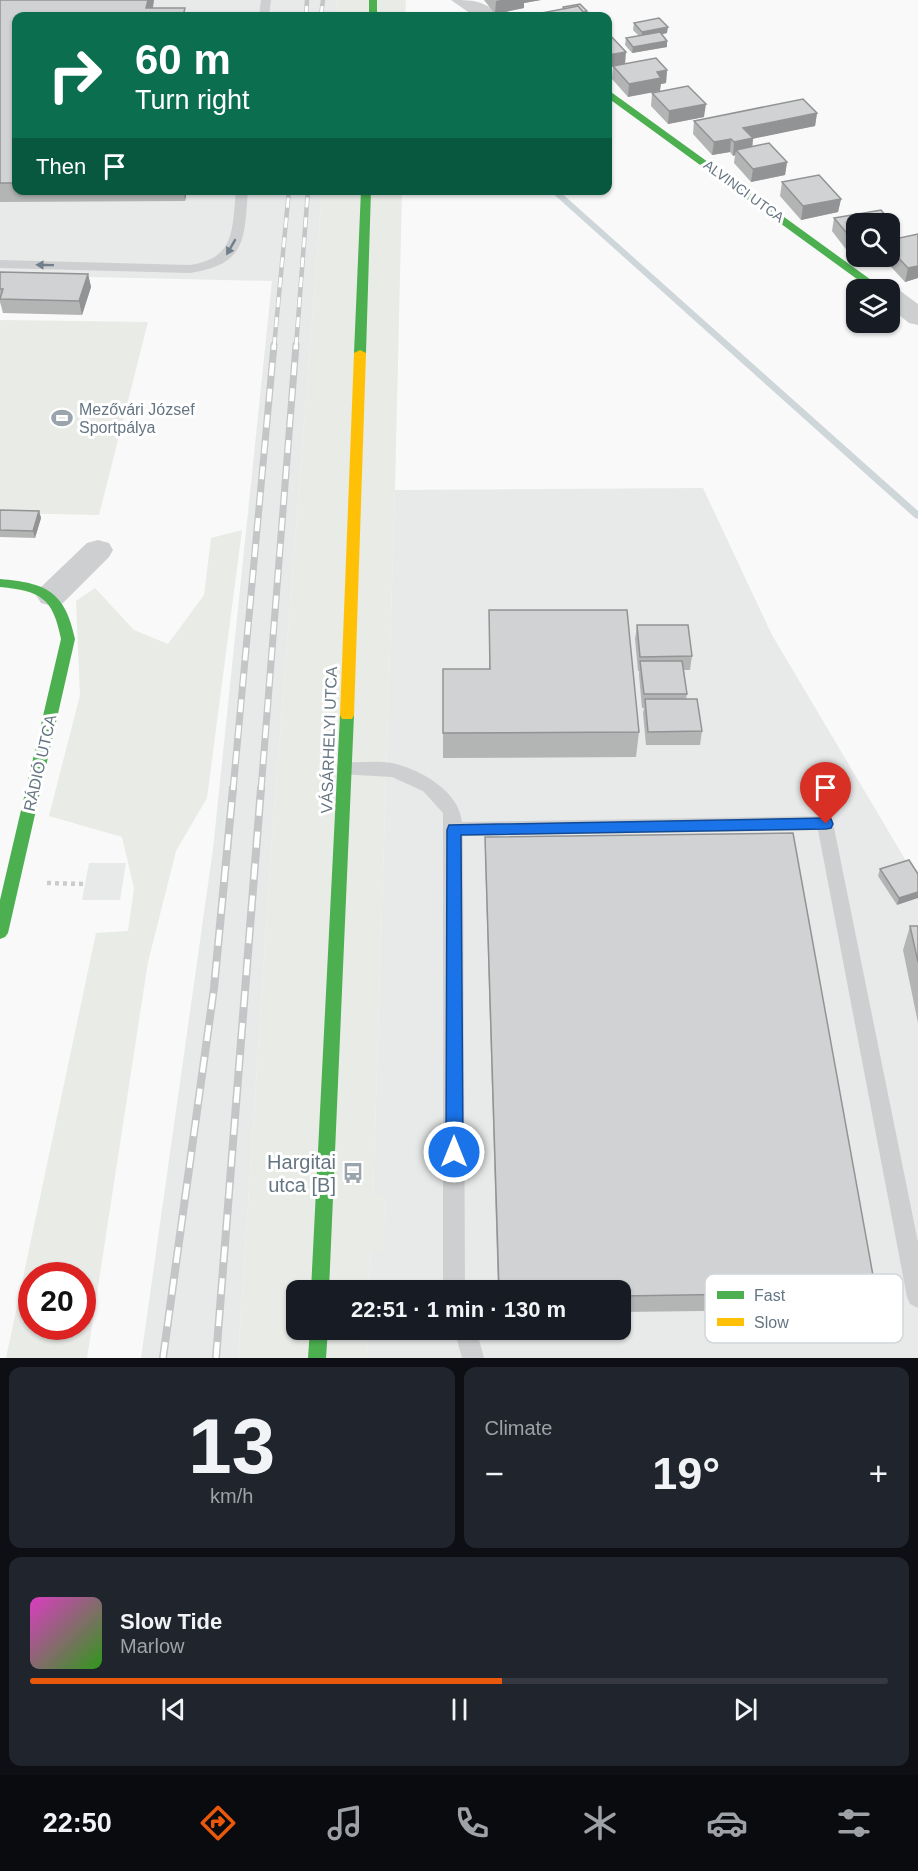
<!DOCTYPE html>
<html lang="en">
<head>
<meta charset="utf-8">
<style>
  :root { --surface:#171b24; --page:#20242c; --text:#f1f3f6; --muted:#9ea1a6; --line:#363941; --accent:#ea580c }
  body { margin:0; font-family:Arial,sans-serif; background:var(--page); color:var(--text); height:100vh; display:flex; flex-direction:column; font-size:22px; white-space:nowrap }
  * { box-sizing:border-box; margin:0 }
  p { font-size:20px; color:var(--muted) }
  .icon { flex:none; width:33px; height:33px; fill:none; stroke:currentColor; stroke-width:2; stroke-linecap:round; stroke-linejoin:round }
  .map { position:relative; height:1358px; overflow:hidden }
  .sheet { display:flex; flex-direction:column; gap:9px; padding:9px; background:#0d0f14; flex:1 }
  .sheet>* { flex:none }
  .banner { position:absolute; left:12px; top:12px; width:600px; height:183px; border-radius:12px; box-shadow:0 2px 4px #0004; background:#0b6e4f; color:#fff; overflow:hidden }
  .fabs { position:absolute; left:846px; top:213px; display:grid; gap:12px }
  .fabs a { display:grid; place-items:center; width:54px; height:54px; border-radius:12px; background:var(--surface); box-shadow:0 2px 4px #0004; font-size:30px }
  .speed { position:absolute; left:18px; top:1262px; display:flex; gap:12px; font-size:30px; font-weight:700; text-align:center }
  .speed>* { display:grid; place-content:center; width:78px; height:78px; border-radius:50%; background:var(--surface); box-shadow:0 2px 4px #0004; line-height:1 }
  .speed .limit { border:9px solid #d22; background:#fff; color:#111 }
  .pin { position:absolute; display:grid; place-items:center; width:51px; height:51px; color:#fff; margin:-62px -26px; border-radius:50% 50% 50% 0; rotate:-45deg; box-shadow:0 0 6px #0007 }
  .pin .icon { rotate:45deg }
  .me { position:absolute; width:66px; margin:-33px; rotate:0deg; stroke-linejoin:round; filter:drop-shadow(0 0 4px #0008) }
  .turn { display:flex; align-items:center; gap:21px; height:126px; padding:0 24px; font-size:27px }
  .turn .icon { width:78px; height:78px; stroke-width:2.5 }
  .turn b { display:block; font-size:42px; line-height:51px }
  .then { display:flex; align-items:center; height:57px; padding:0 24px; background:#0003; gap:12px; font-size:22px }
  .big { font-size:45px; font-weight:800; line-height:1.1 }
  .sheet .card { flex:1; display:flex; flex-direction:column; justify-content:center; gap:9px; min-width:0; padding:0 21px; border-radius:12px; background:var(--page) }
  .sheet .dial { align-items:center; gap:0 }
  .dial b { font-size:78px; line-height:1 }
  .song { display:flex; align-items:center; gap:18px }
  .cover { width:72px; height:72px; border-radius:9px; background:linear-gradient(135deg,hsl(310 70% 55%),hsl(110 70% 35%)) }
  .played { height:6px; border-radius:3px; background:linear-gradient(90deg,var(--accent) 55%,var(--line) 55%) }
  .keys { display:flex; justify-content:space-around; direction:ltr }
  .heat { display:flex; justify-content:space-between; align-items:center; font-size:33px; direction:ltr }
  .sheet .tiles { flex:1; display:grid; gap:9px; grid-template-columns:1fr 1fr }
  .card:last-child { grid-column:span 2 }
  .trip { position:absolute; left:286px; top:1280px; width:345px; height:60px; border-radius:12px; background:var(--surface); box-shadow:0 2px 4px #0004; font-weight:800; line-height:60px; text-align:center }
  .menu { display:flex; height:96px; justify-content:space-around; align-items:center; background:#090b0e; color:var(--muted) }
  .menu .icon { width:42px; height:42px }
  .menu .selected { color:var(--accent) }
  .menu b { font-size:27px; color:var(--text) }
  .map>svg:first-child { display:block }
</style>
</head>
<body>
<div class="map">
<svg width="918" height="1358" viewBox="0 0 918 1358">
  <rect width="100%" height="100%" fill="#f9f9f9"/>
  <path fill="#e8e9e9" d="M0,0H337L335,16H16V190L322,191L271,851L238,1358H141L213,849L272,281L0,275Z
    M703,488L772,635L918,881V1358H367L368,1329H621V1290H369L371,1250H384L386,1196H373L395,490Z
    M89,863H126L120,900H82Z"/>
  <path fill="#e8ebe6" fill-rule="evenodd" d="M337,0H406L405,16H335Z
    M322,191H402L395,490L373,1196H386L385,1250L371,1251L369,1290H297V1329H368L367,1358H238L271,851Z
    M0,320L148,322L99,515L0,513Z
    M242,530L207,798L176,851L148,962L87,1358H6L96,933L128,931L134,888L122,837L49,816L80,695L76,601L95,588L134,630L168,644L204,595L211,538ZM32,1275H82V1326H32Z"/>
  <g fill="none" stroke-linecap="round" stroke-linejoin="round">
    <path fill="#ced6d9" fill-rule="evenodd" d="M549,190H558L918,511V519L915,518Z"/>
    <path stroke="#cbcccd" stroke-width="4.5" stroke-dasharray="4 4" stroke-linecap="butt" d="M47,883L85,884"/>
    <path fill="#cecfd0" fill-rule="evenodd" d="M261,0H271L269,16H259Z
      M236,190H248C244,240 247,264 190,273L0,268V260L190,265C236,258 232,229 236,190Z
      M345,762C361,763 380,760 396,764C423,771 459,792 462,822L826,816L832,818L918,1242V1308L910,1304L907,1297L818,830L463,836L465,1290H443V813L423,791L392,777L339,774L336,769L339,764Z
      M454,1329H476L484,1358H462Z"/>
    <path fill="#cecfd0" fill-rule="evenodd" d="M451,0C469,0 487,0 499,16H474Z
      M890,288L899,290L918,304V325L909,323L890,308V290H884Z
      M98,540L109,543L113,550L109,557L63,603L52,606L41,603L36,595L41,587L87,543Z"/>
    <path fill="#4caf50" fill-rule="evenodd" d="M369,0H377V16H369Z
      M608,91L611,92L885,290H872L608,98Z
      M361,190H371L366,353L360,356L354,353Z
      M0,579C46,583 65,591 75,639L8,933L5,937L0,939V900L61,639C53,598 41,591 0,587Z
      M347,710L352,711L354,715L329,1290H311L340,715L342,711Z
      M310,1329H328L326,1358H308Z"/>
    <path fill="#ffc107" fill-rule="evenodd" d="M360,350L366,353L354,715L352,719H342L340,715L354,353Z"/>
    <defs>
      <path id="rail-far2" d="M306,16L307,0
        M321,16L323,0
        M274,347L289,190
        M296,347L308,190"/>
      <path id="rail-far1" d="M233,790L274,345
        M261,790L296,345"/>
      <path id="rail" d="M163,1358L214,988L233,788
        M216,1358L261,788"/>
    </defs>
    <use href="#rail-far2" stroke="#c3c5c6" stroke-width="4.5"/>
    <use href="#rail-far1" stroke="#c3c5c6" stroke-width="7"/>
    <use href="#rail" stroke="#c3c5c6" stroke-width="8"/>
    <use href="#rail-far2" stroke="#fff" stroke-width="3" stroke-dasharray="10" stroke-linecap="butt"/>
    <use href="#rail-far1" stroke="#fff" stroke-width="4.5" stroke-dasharray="13" stroke-linecap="butt"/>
    <use href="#rail" stroke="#fff" stroke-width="5" stroke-dasharray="16" stroke-linecap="butt"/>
  </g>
  <path fill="#b3b5b5" d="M0,0H154L153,8L16,16V190H187L185,201L0,202Z
    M484,0H541L524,3V8L495,14Z
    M634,23L667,33L662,34L667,41V47L632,53L625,45L626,38L639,36L633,30Z
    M625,64L667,70L666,83L661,84L628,97L612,79L613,67H608Z
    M652,93L704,117L668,124L651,106Z
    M817,113L815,126L753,138L752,146L787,162L785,175L751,182L734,163L735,155L733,156L730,152L712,155L693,134L694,121Z
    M782,182L841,199L838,212L801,220L780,196Z
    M881,210L898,230L896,239L918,234V278L905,282L881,256H890V224H856V250L848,252L832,231L834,218Z
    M0,272L88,274L91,287L82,315L3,313L0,302Z
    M0,510L39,511L41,518L35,538L0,537Z
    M489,610L639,732L636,757L443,758V669H489Z
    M637,625L692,656L690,670H684L687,694L686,699L702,731L700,745H646L643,713L644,708H642L639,675V671H638L635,639Z
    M485,837L876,1292L870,1309L621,1312V1290H498L485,856Z
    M880,869L918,874L897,905L878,876Z
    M910,926H918V1023L903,950Z"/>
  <path fill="#929394" d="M148,0H154L151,16L146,8Z
    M501,0H541L524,3V8L495,14L496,1Z
    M587,11L586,16H569Z
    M668,27L667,33L642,39V32Z
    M667,41V47L632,53L633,47Z
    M626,52L625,65L608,67V55Z
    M667,70L666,83L661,84L660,91L628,97L629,84L657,72Z
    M706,104L704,117L668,124L669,111Z
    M817,113L815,126L742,141L743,128Z
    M753,138L752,152L736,150L735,155L733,156L734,142Z
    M731,139L730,152L712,155L714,142Z
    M787,162L785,175L751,182L753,169Z
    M184,190H187L185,201Z
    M841,199L838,212L801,220L803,206Z
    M898,230L895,244L890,245V232Z
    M856,237V250L848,252L851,238Z
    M918,266V278L905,282L908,268Z
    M88,274L91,287L82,315L79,301Z
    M39,511L41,518L35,538L33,531Z
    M918,892V898L897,905L899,898Z"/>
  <path fill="#d0d2d3" stroke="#929394" stroke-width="1.5" d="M0,0H148L146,8H185L183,16H16V183H0Z
    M580,4L587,11L583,12L578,6L564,9L563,7Z
    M578,6L585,14L578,16H526Z
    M659,18L668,27L642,32L634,23Z
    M660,32L667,41L633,47L626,38Z
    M609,34L626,52L608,55V35Z
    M656,58L667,70L657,72L661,78L629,84L613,66Z
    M688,86L706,104L669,111L652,93Z
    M803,99L817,113L743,128L753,138L734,142L731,139L714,142L694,121Z
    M769,143L787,162L753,169L736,150Z
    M819,175L841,199L803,206L782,182Z
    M881,210L898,230L890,232V224H856V237L851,238L834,218Z
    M918,234V266L908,268L890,249V240Z
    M0,272L88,274L79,301L0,299L3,289H0Z
    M0,510L39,511L33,531L0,530Z
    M489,610H627L639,732L443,733V669H490Z
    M637,625H688L692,656L640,657Z
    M640,661H682L687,694H644Z
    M645,699H697L702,731L648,732Z
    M793,833L876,1292L621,1296V1290H499L485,837Z
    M909,860L918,874V892L899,898L880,869Z
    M910,926H918V962Z"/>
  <defs><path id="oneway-solid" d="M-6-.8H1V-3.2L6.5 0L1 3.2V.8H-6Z" transform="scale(1.5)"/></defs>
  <g fill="#707f8b">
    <use href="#oneway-solid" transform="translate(231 247) rotate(120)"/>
    <use href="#oneway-solid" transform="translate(45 265) rotate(-179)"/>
  </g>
  <path fill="#1a73e8" stroke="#114b97" stroke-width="1.5" d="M826,818L831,819L833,824L831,828L826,829L461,835L463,1152L460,1157L454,1160L448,1157L446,1152L447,830L449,825Z"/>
  <defs>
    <symbol id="stadium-bare" viewBox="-9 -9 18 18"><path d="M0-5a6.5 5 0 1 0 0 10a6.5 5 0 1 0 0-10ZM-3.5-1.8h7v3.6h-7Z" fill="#99a4ac" stroke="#fff" stroke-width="2.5" paint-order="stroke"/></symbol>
    <symbol id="bus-bare" viewBox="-9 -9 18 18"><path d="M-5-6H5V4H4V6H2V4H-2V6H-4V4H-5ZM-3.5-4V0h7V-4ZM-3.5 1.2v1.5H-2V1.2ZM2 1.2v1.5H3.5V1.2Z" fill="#99a4ac" stroke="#fff" stroke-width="2.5" paint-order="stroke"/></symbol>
  </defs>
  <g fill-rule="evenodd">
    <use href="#stadium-bare" x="47" y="403" width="30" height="30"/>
    <use href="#bus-bare" x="338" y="1158" width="30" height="30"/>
  </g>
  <g text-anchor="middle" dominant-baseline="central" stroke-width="6" stroke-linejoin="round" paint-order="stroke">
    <g font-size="14" fill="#657683" stroke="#fff">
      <text transform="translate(744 191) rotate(36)">ALVINCI UTCA</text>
    </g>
    <g font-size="16" fill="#657683" stroke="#fff" text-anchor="start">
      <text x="79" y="409">Mezővári József<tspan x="79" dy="18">Sportpálya</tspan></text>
    </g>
    <g font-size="16" fill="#657683" stroke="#fff">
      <text transform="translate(329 740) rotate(-88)">VÁSÁRHELYI UTCA</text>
      <text transform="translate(40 763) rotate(-77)">RÁDIÓ UTCA</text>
    </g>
    <g font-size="20" fill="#657683" stroke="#fff" text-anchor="end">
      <text x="336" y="1162">Hargitai<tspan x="336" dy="23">utca [B]</tspan></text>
    </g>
  </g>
  <rect x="705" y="1274" width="198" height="69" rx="9" fill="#fff" stroke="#d1d6da" stroke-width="1.5"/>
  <rect x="717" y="1291" width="27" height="8" fill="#4caf50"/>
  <rect x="717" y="1318" width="27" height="8" fill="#ffc107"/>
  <g font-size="16" fill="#657683">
    <text x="754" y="1301">Fast</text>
    <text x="754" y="1328">Slow</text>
  </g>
</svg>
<div class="fabs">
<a><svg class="icon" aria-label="search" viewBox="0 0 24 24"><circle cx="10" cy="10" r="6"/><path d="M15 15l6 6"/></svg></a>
<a><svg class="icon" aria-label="layers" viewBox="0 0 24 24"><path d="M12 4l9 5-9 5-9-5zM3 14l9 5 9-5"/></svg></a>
</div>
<div class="speed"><div class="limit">20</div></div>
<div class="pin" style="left:826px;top:824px;background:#d93025"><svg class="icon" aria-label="arrive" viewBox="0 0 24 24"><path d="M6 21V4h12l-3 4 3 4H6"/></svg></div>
<svg class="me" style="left:454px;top:1152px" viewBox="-20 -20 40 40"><circle r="17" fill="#1a73e8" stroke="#fff" stroke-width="3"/><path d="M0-11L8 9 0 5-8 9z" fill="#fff"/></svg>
<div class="trip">22:51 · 1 min · 130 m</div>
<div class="banner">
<div class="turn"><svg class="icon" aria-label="right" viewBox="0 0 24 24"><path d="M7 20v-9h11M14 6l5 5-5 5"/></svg><div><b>60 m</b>Turn right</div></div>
<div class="then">Then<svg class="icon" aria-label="arrive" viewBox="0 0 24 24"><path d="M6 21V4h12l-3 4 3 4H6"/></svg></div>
</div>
</div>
<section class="sheet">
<div class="tiles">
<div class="card dial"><b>13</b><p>km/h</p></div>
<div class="card"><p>Climate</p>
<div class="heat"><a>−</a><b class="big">19°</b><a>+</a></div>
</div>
<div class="card">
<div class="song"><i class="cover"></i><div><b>Slow Tide</b><p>Marlow</p></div></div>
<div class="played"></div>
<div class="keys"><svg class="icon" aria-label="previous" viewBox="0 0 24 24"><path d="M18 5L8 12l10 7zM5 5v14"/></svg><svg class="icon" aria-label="pause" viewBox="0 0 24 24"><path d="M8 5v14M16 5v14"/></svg><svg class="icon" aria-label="next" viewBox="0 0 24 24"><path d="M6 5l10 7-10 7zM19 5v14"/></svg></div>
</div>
</div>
</section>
<nav class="menu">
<b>22:50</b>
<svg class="icon selected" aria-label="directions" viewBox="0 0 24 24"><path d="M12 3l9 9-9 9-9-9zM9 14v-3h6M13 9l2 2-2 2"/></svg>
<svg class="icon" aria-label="music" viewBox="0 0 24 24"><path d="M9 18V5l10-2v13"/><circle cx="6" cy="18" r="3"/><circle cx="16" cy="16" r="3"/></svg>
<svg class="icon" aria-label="phone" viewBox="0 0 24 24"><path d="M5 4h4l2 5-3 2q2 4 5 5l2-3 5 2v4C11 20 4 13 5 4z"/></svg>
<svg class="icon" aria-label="climate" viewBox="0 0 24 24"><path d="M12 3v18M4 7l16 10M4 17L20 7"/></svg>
<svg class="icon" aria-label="car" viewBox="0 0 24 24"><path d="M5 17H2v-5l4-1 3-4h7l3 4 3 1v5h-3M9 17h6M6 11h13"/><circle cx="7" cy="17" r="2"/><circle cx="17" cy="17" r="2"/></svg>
<svg class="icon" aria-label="filters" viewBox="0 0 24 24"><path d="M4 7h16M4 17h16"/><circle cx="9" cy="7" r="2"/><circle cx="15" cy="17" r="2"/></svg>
</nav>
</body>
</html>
